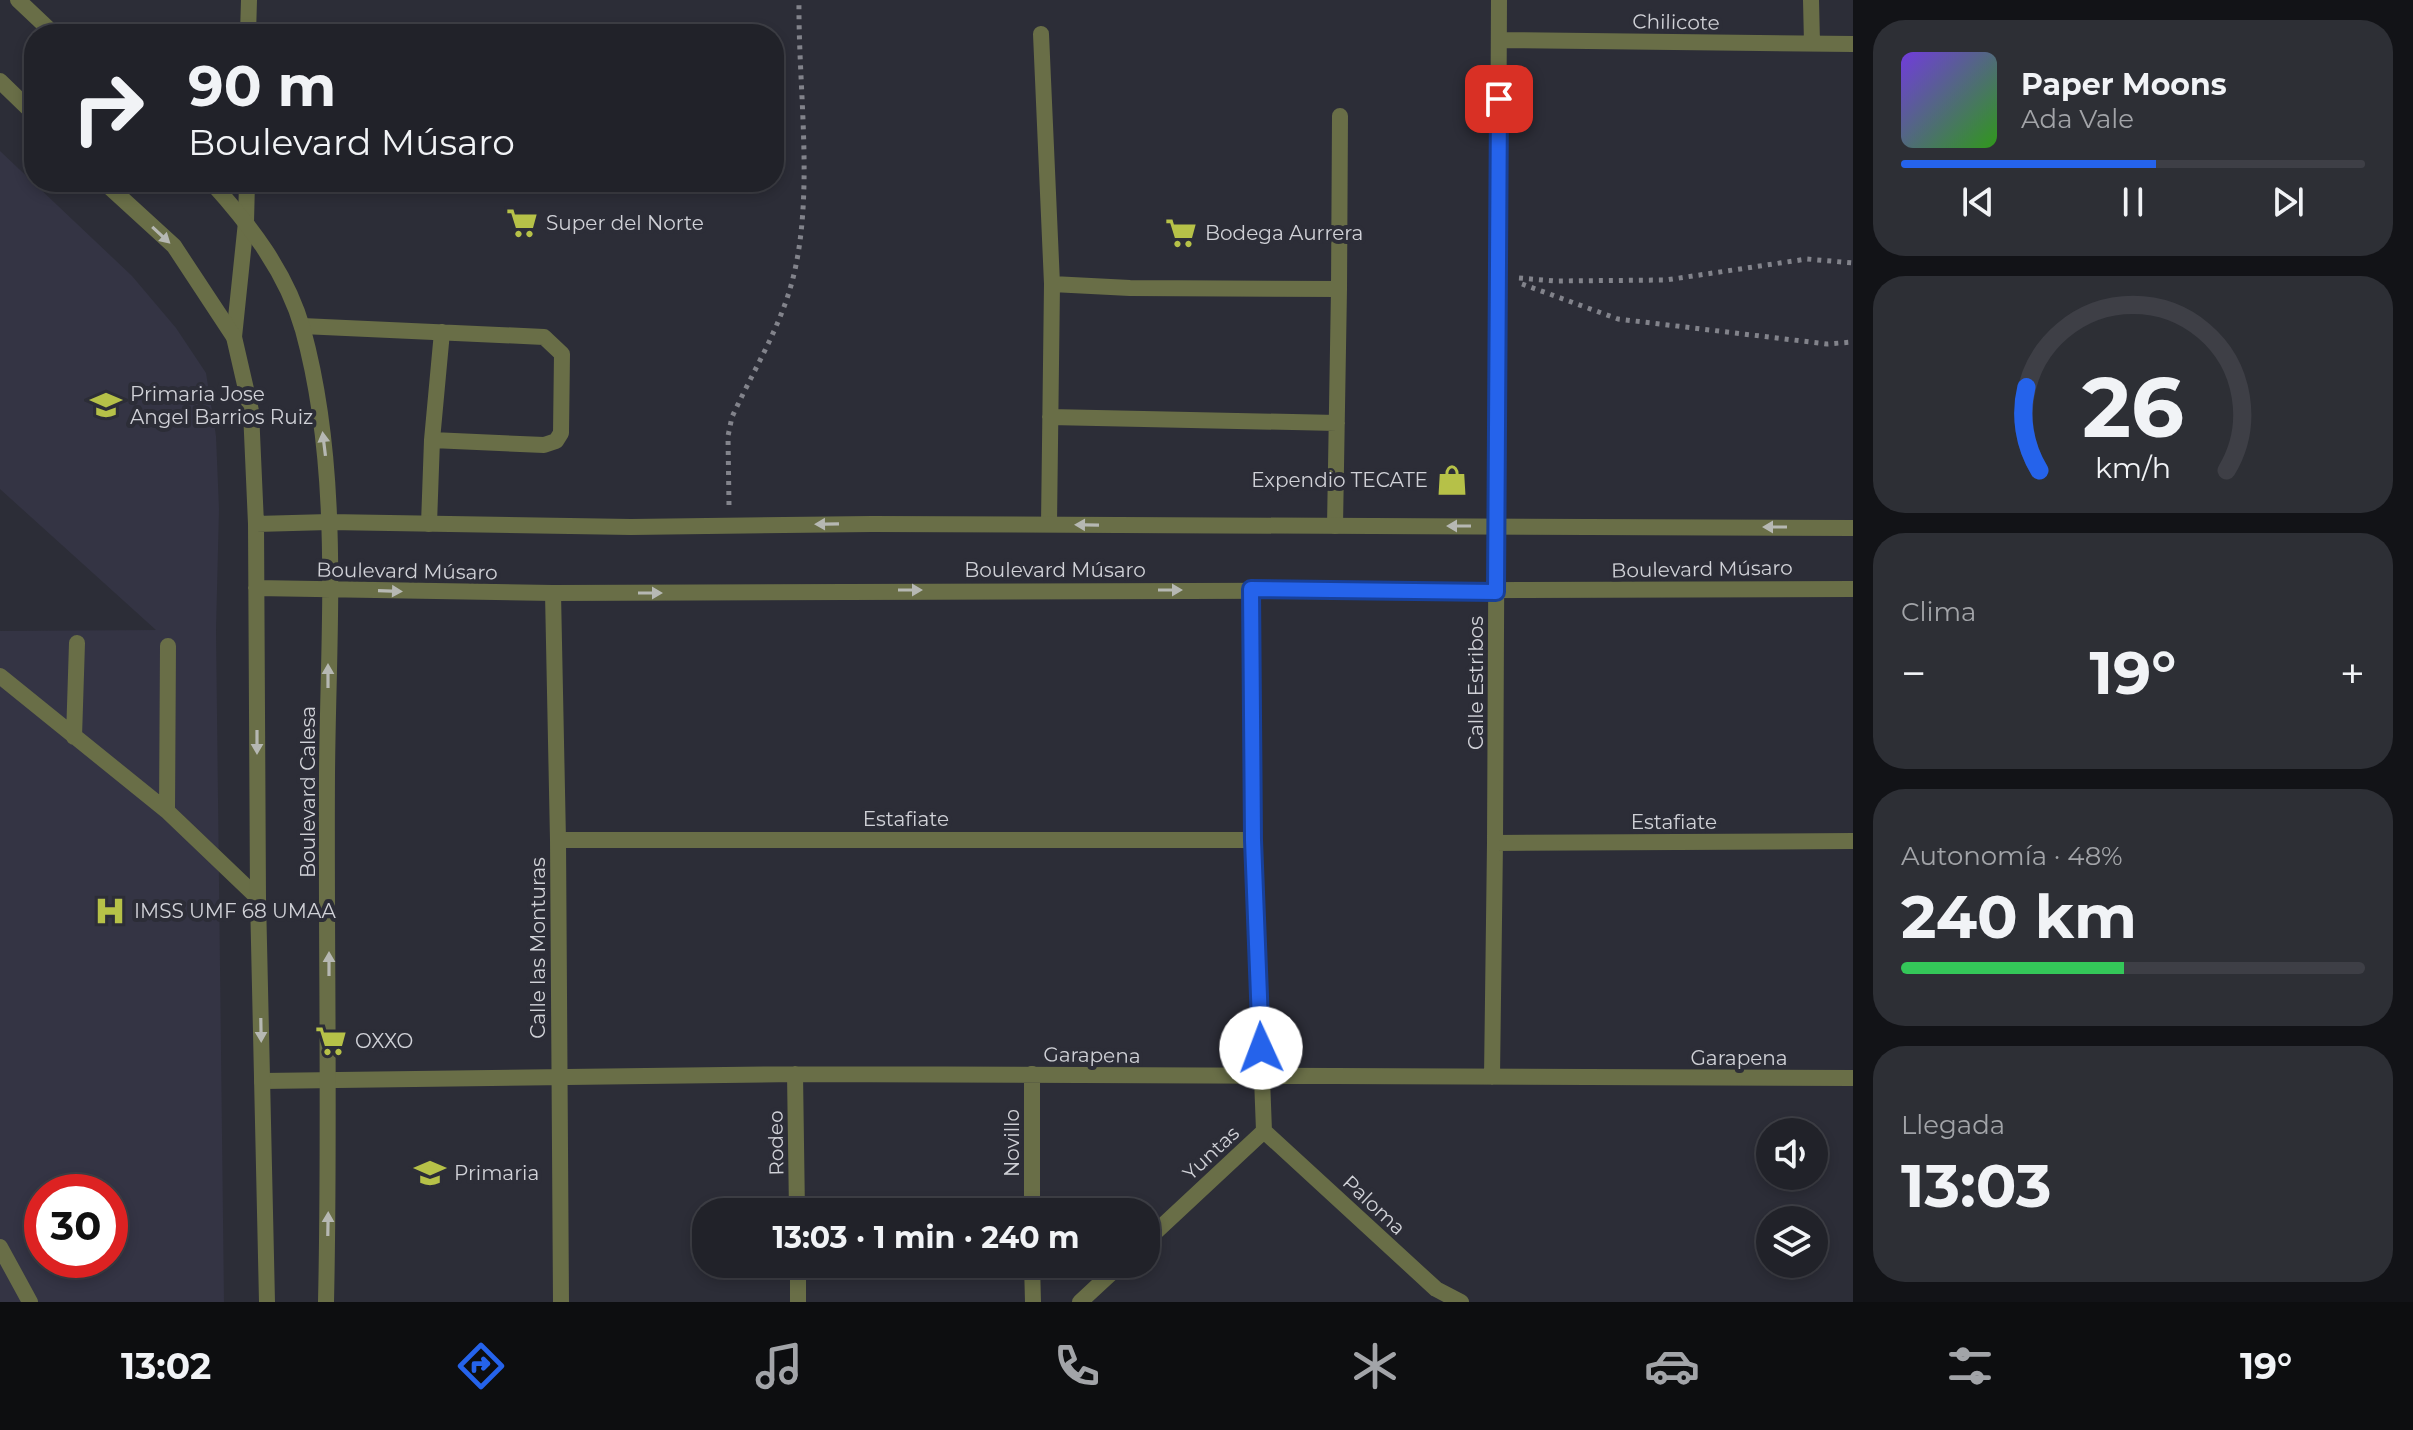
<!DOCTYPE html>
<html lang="es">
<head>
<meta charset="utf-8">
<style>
  :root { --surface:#212229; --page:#2d2f35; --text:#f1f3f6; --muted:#a2a4a8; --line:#3e3f46; --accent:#2563eb }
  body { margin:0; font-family:Montserrat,sans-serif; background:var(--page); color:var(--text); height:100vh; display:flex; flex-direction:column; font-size:30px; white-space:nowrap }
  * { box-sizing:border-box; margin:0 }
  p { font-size:26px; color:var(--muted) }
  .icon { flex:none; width:44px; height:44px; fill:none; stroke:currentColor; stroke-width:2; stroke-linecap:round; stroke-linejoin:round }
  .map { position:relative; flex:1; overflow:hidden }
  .side { display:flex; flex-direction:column; gap:20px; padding:20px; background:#121317; width:560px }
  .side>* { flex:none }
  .top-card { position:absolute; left:24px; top:24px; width:760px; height:168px; border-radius:32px; box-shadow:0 4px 12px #0003,0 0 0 2px var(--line); background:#212229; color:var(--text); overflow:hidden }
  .controls { position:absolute; left:1756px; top:1118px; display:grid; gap:16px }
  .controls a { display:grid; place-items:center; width:72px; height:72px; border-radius:50%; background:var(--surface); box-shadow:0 4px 12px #0003,0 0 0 2px var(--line); font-size:40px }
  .speed { position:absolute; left:24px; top:1174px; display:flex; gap:16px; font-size:40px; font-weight:700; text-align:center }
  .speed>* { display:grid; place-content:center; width:104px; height:104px; border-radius:50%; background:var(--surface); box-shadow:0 4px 12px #0003,0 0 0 2px var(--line); line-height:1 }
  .speed .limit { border:12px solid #d22; background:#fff; color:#111 }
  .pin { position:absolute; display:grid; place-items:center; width:68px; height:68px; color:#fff; margin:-34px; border-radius:16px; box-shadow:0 4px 12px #0006 }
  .me { position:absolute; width:88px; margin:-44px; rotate:358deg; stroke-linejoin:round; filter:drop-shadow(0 0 6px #0008) }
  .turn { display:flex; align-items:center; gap:28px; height:168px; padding:0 32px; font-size:36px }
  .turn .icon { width:104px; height:104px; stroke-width:2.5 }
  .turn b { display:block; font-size:56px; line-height:68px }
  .big { font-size:60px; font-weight:700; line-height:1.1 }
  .side .card { flex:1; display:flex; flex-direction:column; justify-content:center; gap:12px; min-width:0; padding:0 28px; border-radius:32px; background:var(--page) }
  .side .dial { align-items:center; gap:0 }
  .dial svg { height:208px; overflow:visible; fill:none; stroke:var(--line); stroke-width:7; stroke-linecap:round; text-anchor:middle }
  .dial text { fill:var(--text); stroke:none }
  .song { display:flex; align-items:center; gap:24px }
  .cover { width:96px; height:96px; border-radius:12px; background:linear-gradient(135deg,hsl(260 70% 55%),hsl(110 70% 35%)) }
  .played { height:8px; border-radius:4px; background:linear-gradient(90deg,var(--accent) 55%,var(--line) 55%) }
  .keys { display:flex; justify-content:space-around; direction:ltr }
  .heat { display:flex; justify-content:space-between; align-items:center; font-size:44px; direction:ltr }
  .charge { height:12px; border-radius:6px; background:linear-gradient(90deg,#34c759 48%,var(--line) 0) }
  .trip { position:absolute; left:692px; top:1198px; width:468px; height:80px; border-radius:32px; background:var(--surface); box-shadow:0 4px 12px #0003,0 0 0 2px var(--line); font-weight:700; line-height:80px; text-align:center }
  .menu { display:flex; height:128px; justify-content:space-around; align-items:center; background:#0d0e10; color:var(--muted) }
  .menu .icon { width:56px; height:56px }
  .menu .selected { color:var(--accent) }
  .menu b { font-size:36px; color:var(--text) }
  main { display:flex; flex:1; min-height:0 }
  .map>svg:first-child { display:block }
</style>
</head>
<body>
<main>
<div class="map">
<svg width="1853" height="1302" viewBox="0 0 1853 1302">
  <rect width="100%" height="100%" fill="#2c2d37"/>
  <path fill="#343444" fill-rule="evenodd" d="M0,151L132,276L176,328L206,373L216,436L219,509L216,630L224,1302H0V631L156,630L0,489ZM42,1192H110V1260H42Z"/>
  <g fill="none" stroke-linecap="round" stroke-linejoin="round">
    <path stroke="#82838b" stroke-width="5" stroke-dasharray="4 6" stroke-linecap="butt" d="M1519,278L1555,281L1666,280L1807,259L1853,263
      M1522,284L1618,319L1827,344L1853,342
      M729,505L728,436L732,417C752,373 779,330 792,282C815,196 798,90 799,0"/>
    <path stroke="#696e47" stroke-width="16" d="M1041,34L1052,284
      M1339,289L1340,116
      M302,326L544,337L562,354L561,433L556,441L544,445L432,440
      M1050,417L1337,423
      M429,524L432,440L442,332
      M1049,524L1052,284L1130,288L1339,289L1335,526
      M168,646L167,811L258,898
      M0,676L167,811
      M74,737L77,643
      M0,1247L30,1302"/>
    <path stroke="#696e47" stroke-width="16" d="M1811,0L1812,43
      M248,34L249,0
      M1499,40L1853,44
      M234,337L246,222L247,182
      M553,593L558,840L561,1302
      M558,840H1253
      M1495,843L1853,841
      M795,1074L797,1212
      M1492,1077L1495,843L1499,0
      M262,1081L795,1074L1853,1078
      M1264,1131L1436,1289L1461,1302
      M1032,1212V1074
      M1146,1241L1264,1131L1253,840L1251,589
      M798,1264V1302
      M1032,1264L1033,1302
      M1080,1302L1121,1264"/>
    <path stroke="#696e47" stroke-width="16" d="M18,0L54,34
      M0,81L34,114
      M104,182L174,246L234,337L251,411L256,524L258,898L267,1302
      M211,182C250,225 287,273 303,330C342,472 328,629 327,775C326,951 330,1126 326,1302
      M256,524L329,522L631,527L872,524L1853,528
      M256,588L553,593L1853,589"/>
  </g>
  <defs><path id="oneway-solid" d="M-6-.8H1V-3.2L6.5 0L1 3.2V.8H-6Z" transform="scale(2)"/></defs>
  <g fill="#b6b8b3">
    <use href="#oneway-solid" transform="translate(161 235) rotate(43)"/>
    <use href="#oneway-solid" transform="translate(324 444) rotate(-97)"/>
    <use href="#oneway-solid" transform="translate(827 524) rotate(179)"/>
    <use href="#oneway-solid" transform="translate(1087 525) rotate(-179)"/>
    <use href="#oneway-solid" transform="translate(1459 526) rotate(180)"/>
    <use href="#oneway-solid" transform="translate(1775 527) rotate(-180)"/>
    <use href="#oneway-solid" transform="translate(910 590)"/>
    <use href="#oneway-solid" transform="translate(1170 590)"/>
    <use href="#oneway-solid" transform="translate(390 591) rotate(2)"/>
    <use href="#oneway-solid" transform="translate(650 593)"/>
    <use href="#oneway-solid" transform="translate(328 676) rotate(-90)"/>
    <use href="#oneway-solid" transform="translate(257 742) rotate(90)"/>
    <use href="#oneway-solid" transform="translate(329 964) rotate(-90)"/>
    <use href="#oneway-solid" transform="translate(261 1030) rotate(89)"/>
    <use href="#oneway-solid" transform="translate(328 1224) rotate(-89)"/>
  </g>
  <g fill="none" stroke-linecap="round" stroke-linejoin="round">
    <defs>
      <path id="route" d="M1261,1048L1253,840L1251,589L1496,592L1499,99"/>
    </defs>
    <use href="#route" stroke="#184099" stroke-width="20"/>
    <use href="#route" stroke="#2563eb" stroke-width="14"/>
  </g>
  <defs>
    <symbol id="supermarket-bare" viewBox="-9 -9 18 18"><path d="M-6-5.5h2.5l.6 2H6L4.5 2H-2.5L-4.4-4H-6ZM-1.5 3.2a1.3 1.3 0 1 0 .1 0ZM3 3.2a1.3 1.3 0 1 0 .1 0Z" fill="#b6c148" stroke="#2c2d37" stroke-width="2.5" paint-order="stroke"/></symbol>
    <symbol id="school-bare" viewBox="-9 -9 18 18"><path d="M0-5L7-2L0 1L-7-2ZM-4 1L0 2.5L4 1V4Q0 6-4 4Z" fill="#b6c148" stroke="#2c2d37" stroke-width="2.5" paint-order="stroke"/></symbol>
    <symbol id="shop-bare" viewBox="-9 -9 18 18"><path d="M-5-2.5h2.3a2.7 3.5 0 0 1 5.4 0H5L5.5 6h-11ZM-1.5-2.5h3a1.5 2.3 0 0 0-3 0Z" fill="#b6c148" stroke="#2c2d37" stroke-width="2.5" paint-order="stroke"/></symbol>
    <symbol id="hospital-bare" viewBox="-9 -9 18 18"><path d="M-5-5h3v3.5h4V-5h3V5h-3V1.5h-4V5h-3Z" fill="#b6c148" stroke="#2c2d37" stroke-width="2.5" paint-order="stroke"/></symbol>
  </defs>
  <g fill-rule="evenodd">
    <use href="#supermarket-bare" x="500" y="201" width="44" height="44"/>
    <use href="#supermarket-bare" x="1159" y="211" width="44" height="44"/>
    <use href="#school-bare" x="84" y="383" width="44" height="44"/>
    <use href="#shop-bare" x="1430" y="458" width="44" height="44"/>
    <use href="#hospital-bare" x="88" y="889" width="44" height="44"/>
    <use href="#supermarket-bare" x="309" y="1019" width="44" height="44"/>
    <use href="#school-bare" x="408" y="1151" width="44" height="44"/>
  </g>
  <g text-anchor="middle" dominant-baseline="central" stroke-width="8" stroke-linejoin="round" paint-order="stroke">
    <g font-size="20" fill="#d0d1d7" stroke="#2c2d37">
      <text transform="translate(1676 22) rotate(1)">Chilicote</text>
      <text transform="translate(1702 569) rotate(-1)">Boulevard Músaro</text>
      <text x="1055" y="570">Boulevard Músaro</text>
      <text transform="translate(407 571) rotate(1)">Boulevard Músaro</text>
      <text transform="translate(1476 683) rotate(-90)">Calle Estribos</text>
      <text transform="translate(308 792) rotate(-90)">Boulevard Calesa</text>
      <text x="906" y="819">Estafiate</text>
      <text x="1674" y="822">Estafiate</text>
      <text transform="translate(538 948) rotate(-90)">Calle las Monturas</text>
      <text transform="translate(1092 1055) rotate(1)">Garapena</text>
      <text x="1739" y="1058">Garapena</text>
      <text transform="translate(776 1143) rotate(-91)">Rodeo</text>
      <text transform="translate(1012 1143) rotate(-90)">Novillo</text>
      <text transform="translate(1211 1153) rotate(-43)">Yuntas</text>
      <text transform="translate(1374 1205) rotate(43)">Paloma</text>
    </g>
    <g font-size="20" fill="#d0d1d7" stroke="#2c2d37" text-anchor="start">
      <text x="546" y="223">Super del Norte</text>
      <text x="1205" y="233">Bodega Aurrera</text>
      <text x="130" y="394">Primaria Jose<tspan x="130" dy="23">Angel Barrios Ruiz</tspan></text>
      <text x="1428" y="480" text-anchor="end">Expendio TECATE</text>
      <text x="134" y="911">IMSS UMF 68 UMAA</text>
      <text x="355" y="1041">OXXO</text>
      <text x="454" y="1173">Primaria</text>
    </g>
  </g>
</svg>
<div class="controls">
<a><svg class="icon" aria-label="sound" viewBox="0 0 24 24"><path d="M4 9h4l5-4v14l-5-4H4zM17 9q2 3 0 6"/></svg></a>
<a><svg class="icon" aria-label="layers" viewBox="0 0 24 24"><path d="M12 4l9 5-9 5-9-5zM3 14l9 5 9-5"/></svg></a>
</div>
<div class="speed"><div class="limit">30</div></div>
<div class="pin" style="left:1499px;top:99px;background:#d93025"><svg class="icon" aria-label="arrive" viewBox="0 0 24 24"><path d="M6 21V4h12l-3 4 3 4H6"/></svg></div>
<svg class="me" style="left:1261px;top:1048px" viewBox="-20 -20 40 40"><circle r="19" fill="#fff"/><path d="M0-13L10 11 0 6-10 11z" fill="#2563eb"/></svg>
<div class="trip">13:03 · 1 min · 240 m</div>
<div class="top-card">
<div class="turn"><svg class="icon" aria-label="right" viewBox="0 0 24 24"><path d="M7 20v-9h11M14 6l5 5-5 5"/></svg><div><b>90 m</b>Boulevard Músaro</div></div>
</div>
</div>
<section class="side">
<div class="card">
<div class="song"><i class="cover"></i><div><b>Paper Moons</b><p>Ada Vale</p></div></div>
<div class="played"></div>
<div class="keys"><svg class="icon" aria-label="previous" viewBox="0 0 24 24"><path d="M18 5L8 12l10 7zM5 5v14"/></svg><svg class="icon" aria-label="pause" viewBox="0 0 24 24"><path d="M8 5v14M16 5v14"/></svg><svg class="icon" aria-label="next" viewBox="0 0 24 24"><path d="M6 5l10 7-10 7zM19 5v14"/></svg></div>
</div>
<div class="card dial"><svg viewBox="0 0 100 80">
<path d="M14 69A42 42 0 1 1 86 69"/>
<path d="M14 69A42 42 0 0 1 9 37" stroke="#2563eb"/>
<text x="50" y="56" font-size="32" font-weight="700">26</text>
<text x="50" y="72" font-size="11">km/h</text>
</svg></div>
<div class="card"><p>Clima</p>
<div class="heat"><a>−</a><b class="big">19°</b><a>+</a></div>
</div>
<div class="card"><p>Autonomía · 48%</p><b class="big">240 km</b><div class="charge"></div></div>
<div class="card"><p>Llegada</p><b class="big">13:03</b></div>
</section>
</main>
<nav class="menu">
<b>13:02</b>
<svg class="icon selected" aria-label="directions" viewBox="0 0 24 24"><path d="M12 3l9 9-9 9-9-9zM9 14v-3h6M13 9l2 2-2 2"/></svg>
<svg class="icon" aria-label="music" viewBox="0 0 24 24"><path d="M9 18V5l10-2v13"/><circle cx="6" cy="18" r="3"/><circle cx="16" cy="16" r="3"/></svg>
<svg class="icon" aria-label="phone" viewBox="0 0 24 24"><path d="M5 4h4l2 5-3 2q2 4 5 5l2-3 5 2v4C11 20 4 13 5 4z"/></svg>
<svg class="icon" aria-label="climate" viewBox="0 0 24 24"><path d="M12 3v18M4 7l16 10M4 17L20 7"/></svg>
<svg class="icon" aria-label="car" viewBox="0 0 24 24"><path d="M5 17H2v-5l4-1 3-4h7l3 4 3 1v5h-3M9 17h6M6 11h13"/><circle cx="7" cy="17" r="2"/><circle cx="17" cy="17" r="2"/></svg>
<svg class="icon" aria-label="filters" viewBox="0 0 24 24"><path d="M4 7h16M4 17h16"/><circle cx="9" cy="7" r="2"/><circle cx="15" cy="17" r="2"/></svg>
<b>19°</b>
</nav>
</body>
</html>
